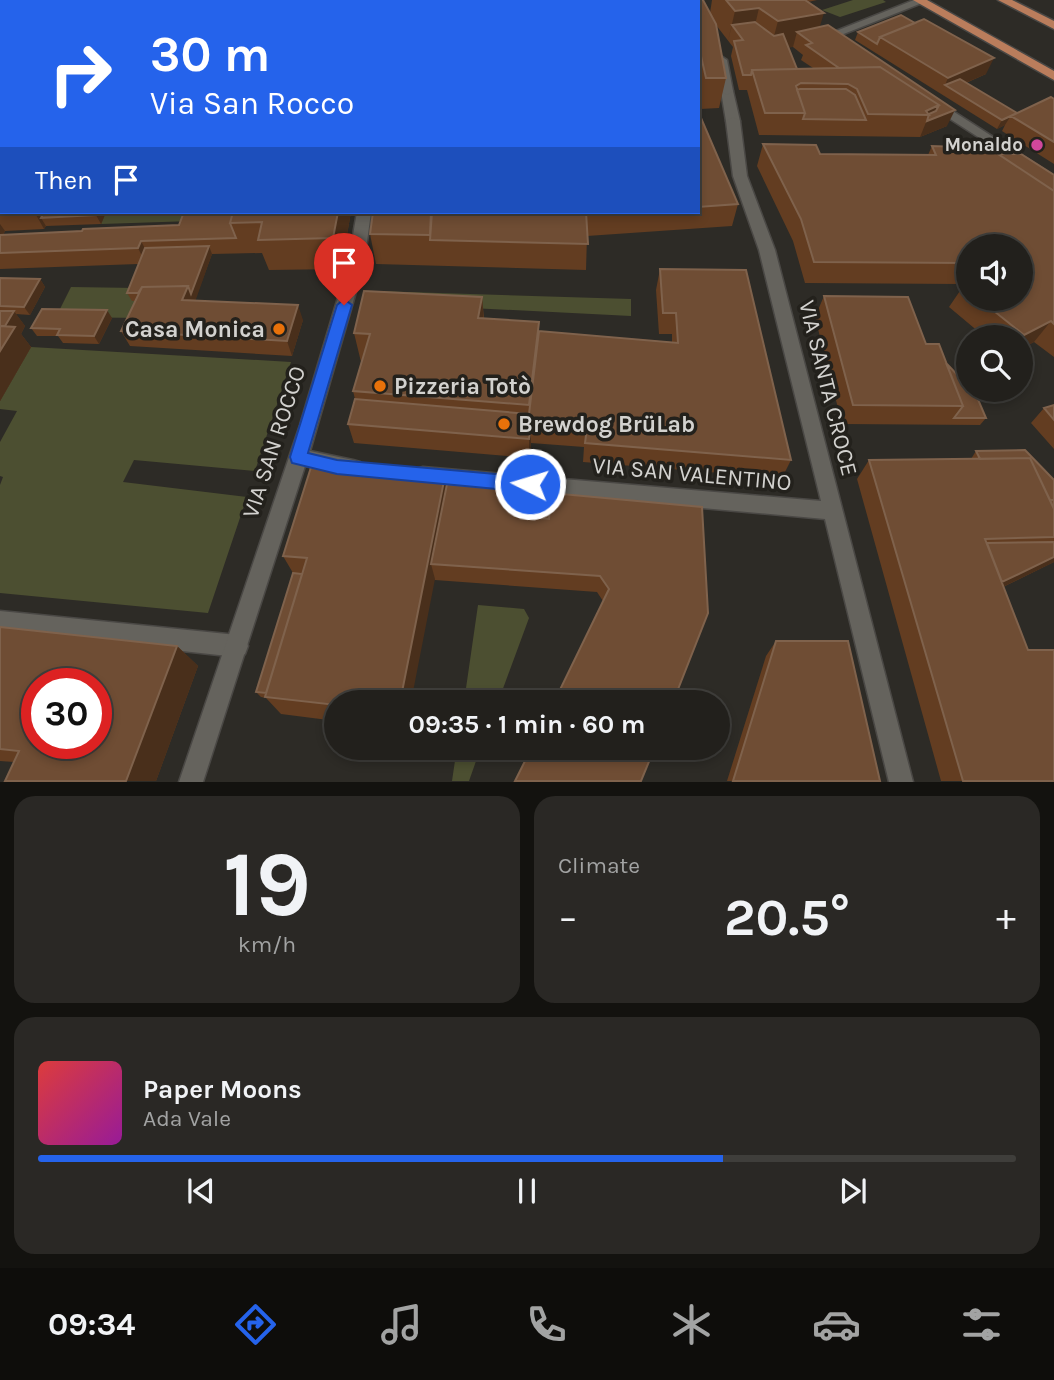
<!DOCTYPE html>
<html lang="en">
<head>
<meta charset="utf-8">
<style>
  :root { --surface:#22201c; --page:#2a2825; --text:#f1f3f6; --muted:#a2a3a3; --line:#3f3e3b; --accent:#2563eb }
  body { margin:0; font-family:Karla,sans-serif; background:var(--page); color:var(--text); height:100vh; display:flex; flex-direction:column; font-size:26px; white-space:nowrap }
  * { box-sizing:border-box; margin:0 }
  p { font-size:23px; color:var(--muted) }
  .icon { flex:none; width:38px; height:38px; fill:none; stroke:currentColor; stroke-width:2; stroke-linecap:round; stroke-linejoin:round }
  .map { position:relative; height:782px; overflow:hidden }
  .drawer { display:flex; flex-direction:column; gap:14px; padding:14px; background:#13120f; flex:1 }
  .drawer>* { flex:none }
  .top-card { position:absolute; left:0px; top:0px; width:700px; height:214px; box-shadow:0 4px 10px #0003,0 0 0 2px var(--line); background:#2563eb; color:#fff; overflow:hidden }
  .fabs { position:absolute; left:956px; top:234px; display:grid; gap:14px }
  .fabs a { display:grid; place-items:center; width:77px; height:77px; border-radius:50%; background:var(--surface); box-shadow:0 4px 10px #0003,0 0 0 2px var(--line); font-size:35px }
  .speed { position:absolute; left:21px; top:668px; display:flex; gap:14px; font-size:35px; font-weight:700; text-align:center }
  .speed>* { display:grid; place-content:center; width:91px; height:91px; border-radius:50%; background:var(--surface); box-shadow:0 4px 10px #0003,0 0 0 2px var(--line); line-height:1 }
  .speed .limit { border:10px solid #d22; background:#fff; color:#111 }
  .pin { position:absolute; display:grid; place-items:center; width:60px; height:60px; color:#fff; margin:-72px -30px; border-radius:50% 50% 50% 0; rotate:-45deg; box-shadow:0 0 7px #0007 }
  .pin .icon { rotate:45deg }
  .me { position:absolute; width:77px; margin:-38px; rotate:275deg; stroke-linejoin:round; filter:drop-shadow(0 0 5px #0008) }
  .turn { display:flex; align-items:center; gap:24px; height:147px; padding:0 35px; font-size:32px }
  .turn .icon { width:91px; height:91px; stroke-width:2.5 }
  .turn b { display:block; font-size:49px; line-height:60px }
  .then { display:flex; align-items:center; height:66px; padding:0 35px; background:#0003; gap:14px; font-size:26px }
  .big { font-size:52px; font-weight:700; line-height:1.1 }
  .drawer .card { flex:1; display:flex; flex-direction:column; justify-content:center; gap:10px; min-width:0; padding:0 24px; border-radius:21px; background:var(--page) }
  .drawer .dial { align-items:center; gap:0 }
  .dial b { font-size:91px; line-height:1 }
  .song { display:flex; align-items:center; gap:21px }
  .cover { width:84px; height:84px; border-radius:10px; background:linear-gradient(135deg,hsl(0 70% 55%),hsl(300 70% 35%)) }
  .played { height:7px; border-radius:4px; background:linear-gradient(90deg,var(--accent) 70%,var(--line) 70%) }
  .keys { display:flex; justify-content:space-around; direction:ltr }
  .heat { display:flex; justify-content:space-between; align-items:center; font-size:38px; direction:ltr }
  .drawer .tiles { flex:1; display:grid; gap:14px; grid-template-columns:1fr 1fr }
  .card:last-child { grid-column:span 2 }
  .trip { position:absolute; left:324px; top:690px; width:406px; height:70px; border-radius:35px; background:var(--surface); box-shadow:0 4px 10px #0003,0 0 0 2px var(--line); font-weight:700; line-height:70px; text-align:center }
  .tab-bar { display:flex; height:112px; justify-content:space-around; align-items:center; background:#0e0d0b; color:var(--muted) }
  .tab-bar .icon { width:49px; height:49px }
  .tab-bar .current { color:var(--accent) }
  .tab-bar b { font-size:32px; color:var(--text) }
  .map>svg:first-child { display:block }
</style>
</head>
<body>
<div class="map">
<svg width="1054" height="782" viewBox="0 0 1054 782">
  <rect width="100%" height="100%" fill="#2d2b26"/>
  <path fill="#4c4f31" d="M853,0H883L886,2L840,17L822,10Z
    M106,212H196L193,221L101,224Z
    M71,287L137,288L150,302L143,318L56,317Z
    M376,291L631,299V316L373,303Z
    M31,347L291,362L255,471L134,460L123,482L247,497L208,613L0,593V485L3,477L0,476V442L17,411L0,409V401Z
    M478,605L524,609L529,618L498,702H464Z
    M457,747H481L469,781H452Z"/>
  <g fill="none" stroke-linecap="round" stroke-linejoin="round">
    <defs>
      <path id="service" d="M727,87L733,91L740,121L733,125L726,121L721,91Z
        M0,611L237,635L245,638L248,646L245,654L237,657L0,631Z"/>
      <path id="pedestrian" d="M721,56L727,60L733,91L727,95L721,91L715,60Z"/>
      <path id="minor" d="M914,0L927,1L836,37L826,35Z
        M934,99L1054,176V186L930,106V100Z
        M733,117L740,121L747,176L775,250L913,782H889L825,519L423,483L416,481L414,475L416,469L423,467L821,501L759,250L733,176L726,121Z
        M357,212H371L364,264L310,451L353,460L360,462L362,468L360,474L353,476L305,466L203,782H179L300,425L348,264Z"/>
      <path id="primary" d="M913,0H927L1054,71V80Z
        M998,0H1012L1054,21V29Z"/>
    </defs>
    <use href="#service" stroke="#4a4845" stroke-width="3"/>
    <use href="#pedestrian" stroke="#4a4845" stroke-width="3"/>
    <use href="#minor" stroke="#4a4845" stroke-width="3"/>
    <use href="#primary" stroke="#4a4845" stroke-width="3"/>
    <use href="#service" fill="#65635d" fill-rule="evenodd"/>
    <use href="#pedestrian" fill="#65635d" fill-rule="evenodd"/>
    <use href="#minor" fill="#65635d" fill-rule="evenodd"/>
    <use href="#primary" fill="#ba7d5c" fill-rule="evenodd"/>
  </g>
  <path fill="#633d21" fill-rule="evenodd" d="M0,0H110L109,2H2V212H106L101,224L46,226L44,229L5,231L3,235L179,225L351,212L341,269L269,270L262,253L212,254L195,300L303,320L292,356L130,346L121,331L135,301H132L127,293L138,264L0,269Z
    M544,0H703L710,13L712,0H817L808,2L820,26L947,126L920,137L759,135L747,90H739L731,56L733,47L716,25L726,78L719,108L700,109L698,102V2H534ZM788,47H793L803,55L801,60L813,68L797,69Z
    M901,15L986,74L966,83L1017,113L1054,99V164L1002,131L1005,125L997,129L855,40L858,32Z
    M698,111L738,204L732,226L587,236L586,270L376,264L370,234L373,212H698Z
    M763,144L820,154L928,155L932,146L998,154L1054,175V357L1034,342L1020,349V338H986L949,307L964,285L961,284L805,283L793,241L757,166ZM968,247L1020,299H968Z
    M660,269L791,460L782,478L583,462L584,447L531,443L529,458L354,443L348,424L355,399L353,391L361,362L354,333L482,297L484,318L539,331L672,342V334H659L656,290Z
    M0,278L40,279L45,287L30,315L16,314L25,326L21,334L31,347L0,401Z
    M824,296L926,344L946,363L986,418L980,425L842,424L815,317Z
    M112,318L99,344L63,343L58,336H37L31,328Z
    M1054,405V449L1031,423L1044,408Z
    M976,451L1054,480V562L1003,587L1054,781H941L857,479L869,460L971,459Z
    M445,476L447,484L520,490V501L550,504L702,507L603,601L597,592L435,580V579L336,702V721L281,714L266,698L261,697L256,692L293,573L283,556Z
    M0,627L177,646L198,666L156,781H5L14,762L0,761Z
    M776,641L880,781H727L766,656Z"/>
  <path fill="#492f1b" d="M17,0H40L41,2H15Z
    M364,0H526L516,2H365Z
    M759,8L752,38L732,25L728,41L735,11Z
    M824,13L815,42L797,32L793,47L770,51L778,21Z
    M2,14V57L0,61V17Z
    M994,58L986,74L951,89L945,85L948,78Z
    M939,105L955,110L947,126L920,137L929,115L926,111Z
    M1010,117L1005,125L997,129L1002,120Z
    M35,212H52L41,218L46,226L44,229L35,213Z
    M98,212H106L101,224L96,215Z
    M338,212H351L341,269L333,238Z
    M0,224L5,231L0,241Z
    M141,241L149,256L146,264L138,248Z
    M209,246L212,254L195,302L182,300Z
    M40,279L45,287L30,315L24,307Z
    M482,297L484,327L478,318Z
    M298,305L303,320L292,356L287,341Z
    M107,310L112,318L99,344L94,336Z
    M14,311L25,326L21,334L31,347L0,401V351L2,331Z
    M1051,321L1034,342L1020,349V340L1024,335Z
    M531,423V443L529,458V439Z
    M445,476L450,502L431,564L435,579L411,702H400Z
    M1054,557V562L982,597L996,585Z
    M177,646L198,666L156,781H126Z"/>
  <path fill="#6f4d34" stroke="#7f624c" stroke-width="2" fill-rule="evenodd" d="M0,0H17L15,2H2V4H0Z
    M155,0H218L217,2H154Z
    M220,0H242V2H220Z
    M295,0H364L365,2H291Z
    M544,0H582L584,2H534Z
    M582,0H611L604,2H584Z
    M617,0H662L663,2H618Z
    M676,0H703L716,24L726,78H706L698,43V2H677Z
    M726,0H805L824,13L778,21L759,8L735,11Z
    M0,4H2V14L0,17Z
    M901,15L915,23L880,37L877,44L858,32Z
    M924,19L994,58L948,78L880,37Z
    M755,22L774,36L783,34L797,69L752,70L751,75H743L734,41L743,40L732,25Z
    M828,25L955,110L927,121L929,114L936,111L939,105L880,67L839,68L806,45L812,43L797,32Z
    M2,41V87L0,88V42Z
    M880,67L939,105L926,111L929,115L868,114L857,89L848,84L801,83L796,86L805,113H765L752,70Z
    M960,79L1017,113L1002,120L945,85Z
    M800,89H846L855,95L866,120L803,119L805,113L797,90Z
    M0,96H2V212H35V213L0,215Z
    M1051,97L1054,99V142L1011,116Z
    M698,111L738,204L698,207Z
    M763,144L816,145L820,154L936,155L932,146L989,148L1054,191V324L1051,321L1024,335L979,299H1020V247H968V263L814,262L801,219Z
    M998,154H1021L1054,175V191Z
    M44,212H98L96,215L41,218Z
    M184,212H233L230,223L236,238L141,241L138,248L0,253V235L82,231L83,229L179,225Z
    M233,212H338L333,238L258,240L262,222L230,223Z
    M373,212H431L430,235L370,234Z
    M432,212H586L588,244L430,240Z
    M209,246L191,294L188,286L142,287L138,293H127L145,248Z
    M660,269L746,270L791,460L585,443L587,428L531,423L529,439L348,424L355,399L529,414L539,331L678,343L676,313H663Z
    M0,278L40,279L24,307L0,306Z
    M968,283V290L962,286Z
    M188,286L182,300L298,305L287,341L121,331L142,287Z
    M364,291L482,297L478,318L539,322L529,405L353,391L370,334L354,333Z
    M824,296L908,297L926,344H939L963,406L853,405Z
    M42,309L107,310L94,336L57,335L60,329L31,328Z
    M0,311H14L5,326H0Z
    M0,326L15,327L0,351Z
    M946,363L968,386V390H971L977,397L986,418H954L963,406Z
    M1054,405V420L1044,408Z
    M1025,450L1054,480V500H1050L1030,458L980,459L976,451Z
    M1030,458L1054,509V537L985,539L1028,650H1054V781H963L869,460Z
    M312,464L445,476L400,702H336V705L265,697L307,558L283,556Z
    M447,484L520,490L518,516L549,519L551,493L702,507L708,613L673,702H554L609,589L600,576L431,564Z
    M1050,500H1054V509Z
    M520,501L550,504L549,519L519,516Z
    M1054,542V557L1002,582L987,543Z
    M293,573L302,574L266,693L256,692Z
    M0,627L177,646L126,781H5L19,751L0,749ZM37,684H96V744H37Z
    M776,641H848L880,781H733Z
    M532,747H655L641,781H515Z"/>
  <path fill="#2563eb" stroke="#184099" stroke-width="2" d="M344,299L352,305L308,453L337,460L530,477L536,479L538,484L536,490L530,492L337,474L292,463L290,457L337,305Z"/>
  <circle fill="#d1479c" stroke="#23211c" stroke-width="2.5" cx="1037" cy="145" r="7"/>
  <g fill="#e8710a" stroke="#23211c" stroke-width="2.5">
    <circle cx="279" cy="329" r="7"/>
    <circle cx="380" cy="386" r="7"/>
    <circle cx="504" cy="424" r="7"/>
  </g>
  <g text-anchor="middle" dominant-baseline="central" stroke-width="7" stroke-linejoin="round" paint-order="stroke">
    <g font-size="19" font-weight="bold" fill="#d3d2cf" stroke="#23211c" text-anchor="end">
      <text x="1023" y="145">Monaldo</text>
    </g>
    <g font-size="23" font-weight="bold" fill="#d3d2cf" stroke="#23211c" text-anchor="start">
      <text x="265" y="329" text-anchor="end">Casa Monica</text>
      <text x="394" y="386">Pizzeria Totò</text>
      <text x="518" y="424">Brewdog BrüLab</text>
    </g>
    <g font-size="23" fill="#d3d2cf" stroke="#23211c">
      <text transform="translate(828 388) rotate(76)">VIA SANTA CROCE</text>
      <text transform="translate(274 442) rotate(-72)">VIA SAN ROCCO</text>
      <text transform="translate(692 474) rotate(5)">VIA SAN VALENTINO</text>
    </g>
  </g>
</svg>
<div class="fabs">
<a><svg class="icon" aria-label="sound" viewBox="0 0 24 24"><path d="M4 9h4l5-4v14l-5-4H4zM17 9q2 3 0 6"/></svg></a>
<a><svg class="icon" aria-label="search" viewBox="0 0 24 24"><circle cx="10" cy="10" r="6"/><path d="M15 15l6 6"/></svg></a>
</div>
<div class="speed"><div class="limit">30</div></div>
<div class="pin" style="left:344px;top:305px;background:#d93025"><svg class="icon" aria-label="arrive" viewBox="0 0 24 24"><path d="M6 21V4h12l-3 4 3 4H6"/></svg></div>
<svg class="me" style="left:530px;top:484px" viewBox="-20 -20 40 40"><circle r="17" fill="#2563eb" stroke="#fff" stroke-width="3"/><path d="M0-11L8 9 0 5-8 9z" fill="#fff"/></svg>
<div class="trip">09:35 · 1 min · 60 m</div>
<div class="top-card">
<div class="turn"><svg class="icon" aria-label="right" viewBox="0 0 24 24"><path d="M7 20v-9h11M14 6l5 5-5 5"/></svg><div><b>30 m</b>Via San Rocco</div></div>
<div class="then">Then<svg class="icon" aria-label="arrive" viewBox="0 0 24 24"><path d="M6 21V4h12l-3 4 3 4H6"/></svg></div>
</div>
</div>
<section class="drawer">
<div class="tiles">
<div class="card dial"><b>19</b><p>km/h</p></div>
<div class="card"><p>Climate</p>
<div class="heat"><a>−</a><b class="big">20.5°</b><a>+</a></div>
</div>
<div class="card">
<div class="song"><i class="cover"></i><div><b>Paper Moons</b><p>Ada Vale</p></div></div>
<div class="played"></div>
<div class="keys"><svg class="icon" aria-label="previous" viewBox="0 0 24 24"><path d="M18 5L8 12l10 7zM5 5v14"/></svg><svg class="icon" aria-label="pause" viewBox="0 0 24 24"><path d="M8 5v14M16 5v14"/></svg><svg class="icon" aria-label="next" viewBox="0 0 24 24"><path d="M6 5l10 7-10 7zM19 5v14"/></svg></div>
</div>
</div>
</section>
<nav class="tab-bar">
<b>09:34</b>
<svg class="icon current" aria-label="directions" viewBox="0 0 24 24"><path d="M12 3l9 9-9 9-9-9zM9 14v-3h6M13 9l2 2-2 2"/></svg>
<svg class="icon" aria-label="music" viewBox="0 0 24 24"><path d="M9 18V5l10-2v13"/><circle cx="6" cy="18" r="3"/><circle cx="16" cy="16" r="3"/></svg>
<svg class="icon" aria-label="phone" viewBox="0 0 24 24"><path d="M5 4h4l2 5-3 2q2 4 5 5l2-3 5 2v4C11 20 4 13 5 4z"/></svg>
<svg class="icon" aria-label="climate" viewBox="0 0 24 24"><path d="M12 3v18M4 7l16 10M4 17L20 7"/></svg>
<svg class="icon" aria-label="car" viewBox="0 0 24 24"><path d="M5 17H2v-5l4-1 3-4h7l3 4 3 1v5h-3M9 17h6M6 11h13"/><circle cx="7" cy="17" r="2"/><circle cx="17" cy="17" r="2"/></svg>
<svg class="icon" aria-label="filters" viewBox="0 0 24 24"><path d="M4 7h16M4 17h16"/><circle cx="9" cy="7" r="2"/><circle cx="15" cy="17" r="2"/></svg>
</nav>
</body>
</html>
